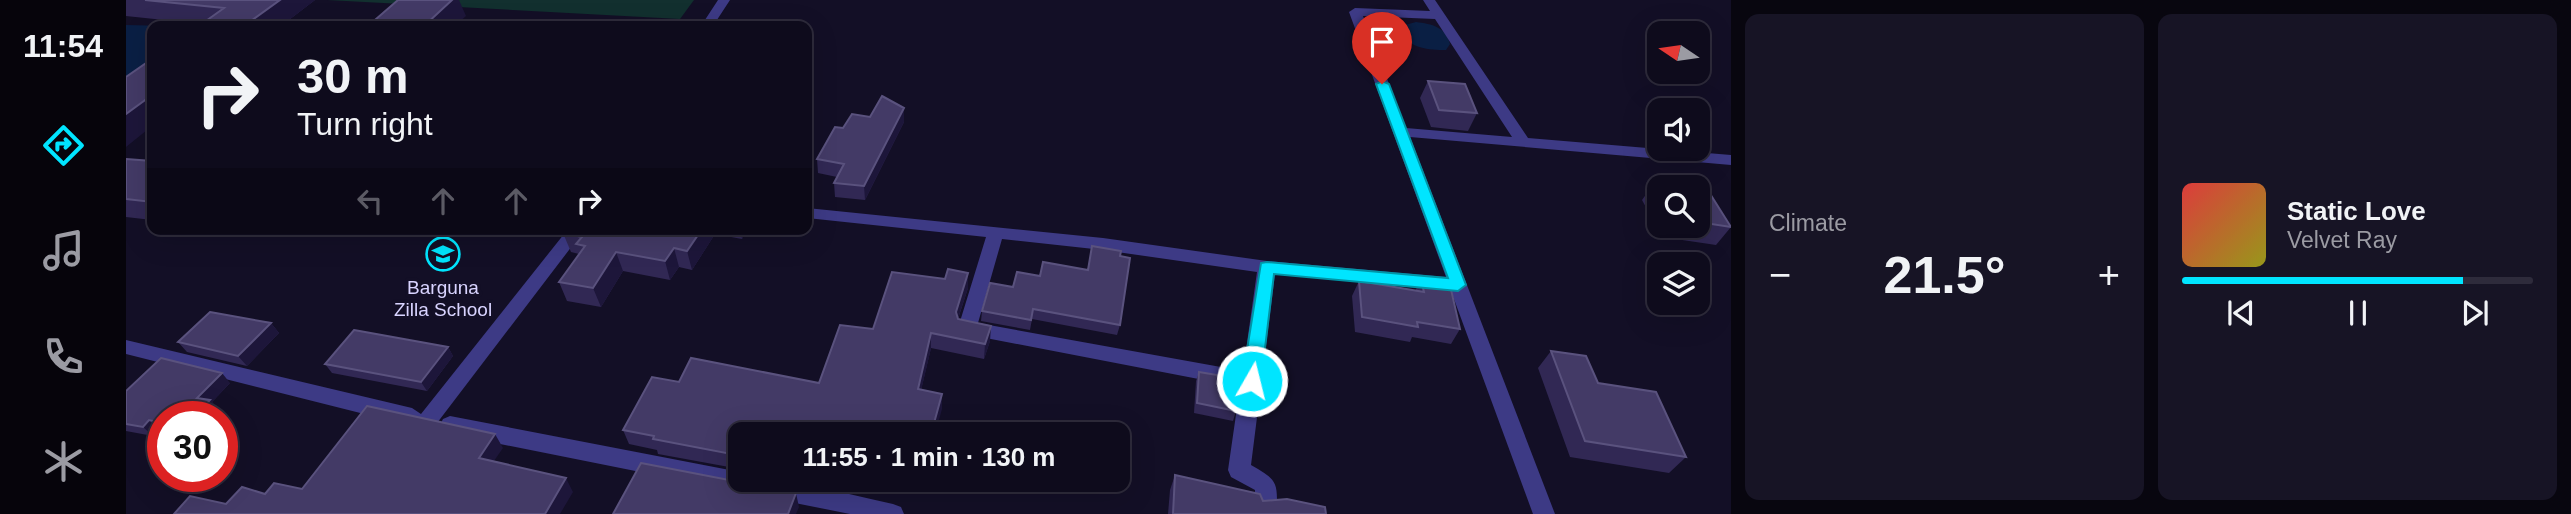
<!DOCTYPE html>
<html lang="en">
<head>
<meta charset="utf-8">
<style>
  :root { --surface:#0e0b1c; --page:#171425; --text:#f1f3f6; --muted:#9b9ba3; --line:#2e2b3b; --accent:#00e5ff }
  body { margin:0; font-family:Arial,sans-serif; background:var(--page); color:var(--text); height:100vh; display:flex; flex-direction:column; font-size:26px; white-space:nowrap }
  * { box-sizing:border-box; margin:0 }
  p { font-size:23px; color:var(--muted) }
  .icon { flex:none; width:38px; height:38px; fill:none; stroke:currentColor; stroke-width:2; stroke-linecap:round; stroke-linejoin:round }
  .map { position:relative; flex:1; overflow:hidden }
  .sheet { display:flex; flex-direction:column; gap:14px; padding:14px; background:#08060f; width:840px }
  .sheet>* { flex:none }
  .hud { position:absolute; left:21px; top:21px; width:665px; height:214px; border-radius:14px; box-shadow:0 7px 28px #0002,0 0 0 2px var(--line); background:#0e0b1c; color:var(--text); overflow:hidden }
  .needle { width:46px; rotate:283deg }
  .buttons { position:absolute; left:1521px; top:21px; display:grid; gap:14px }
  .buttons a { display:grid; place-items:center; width:63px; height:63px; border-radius:14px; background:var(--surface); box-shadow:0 7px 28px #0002,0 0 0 2px var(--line); font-size:35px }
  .speed { position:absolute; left:21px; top:401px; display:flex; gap:14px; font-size:35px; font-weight:700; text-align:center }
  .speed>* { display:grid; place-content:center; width:91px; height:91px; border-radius:50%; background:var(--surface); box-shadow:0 7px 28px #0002,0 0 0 2px var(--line); line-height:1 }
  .speed .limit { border:10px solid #d22; background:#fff; color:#111 }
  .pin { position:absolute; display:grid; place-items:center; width:60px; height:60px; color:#fff; margin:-72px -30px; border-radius:50% 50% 50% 0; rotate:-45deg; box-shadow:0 0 7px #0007 }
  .pin .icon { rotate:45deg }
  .me { position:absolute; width:77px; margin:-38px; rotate:8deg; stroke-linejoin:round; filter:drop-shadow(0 0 5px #0008) }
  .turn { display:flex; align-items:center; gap:24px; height:147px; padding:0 35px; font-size:32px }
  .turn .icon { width:91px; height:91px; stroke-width:2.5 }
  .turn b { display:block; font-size:49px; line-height:60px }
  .lanes { display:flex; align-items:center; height:66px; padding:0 35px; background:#0003; justify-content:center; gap:35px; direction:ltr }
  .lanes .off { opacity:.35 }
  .big { font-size:52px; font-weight:700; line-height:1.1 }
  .sheet .card { flex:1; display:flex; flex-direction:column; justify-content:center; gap:10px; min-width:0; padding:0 24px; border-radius:14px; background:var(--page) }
  .song { display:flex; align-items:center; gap:21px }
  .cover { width:84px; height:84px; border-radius:10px; background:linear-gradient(135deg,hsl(0 70% 55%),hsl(60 70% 35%)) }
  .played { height:7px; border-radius:4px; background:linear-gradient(90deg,var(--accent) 80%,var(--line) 80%) }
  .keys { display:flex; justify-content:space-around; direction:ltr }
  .heat { display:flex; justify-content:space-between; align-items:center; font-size:38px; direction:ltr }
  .sheet .tiles { flex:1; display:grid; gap:14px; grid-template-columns:repeat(2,1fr) }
  .trip { position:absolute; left:602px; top:422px; width:402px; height:70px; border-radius:14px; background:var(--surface); box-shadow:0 7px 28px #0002,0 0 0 2px var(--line); font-weight:700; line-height:70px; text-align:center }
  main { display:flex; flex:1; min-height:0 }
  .tab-bar { display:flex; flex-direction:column; width:126px; justify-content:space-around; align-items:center; background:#06040b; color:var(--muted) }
  .tab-bar .icon { width:49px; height:49px }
  .tab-bar .current { color:var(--accent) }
  .tab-bar b { font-size:32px; color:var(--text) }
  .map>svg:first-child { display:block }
</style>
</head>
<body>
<main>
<nav class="tab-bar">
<b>11:54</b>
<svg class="icon current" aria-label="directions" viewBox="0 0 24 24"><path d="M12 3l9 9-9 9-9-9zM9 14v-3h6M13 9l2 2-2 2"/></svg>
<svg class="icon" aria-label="music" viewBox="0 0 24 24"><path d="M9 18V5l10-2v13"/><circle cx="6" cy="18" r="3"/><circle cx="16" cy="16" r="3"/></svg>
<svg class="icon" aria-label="phone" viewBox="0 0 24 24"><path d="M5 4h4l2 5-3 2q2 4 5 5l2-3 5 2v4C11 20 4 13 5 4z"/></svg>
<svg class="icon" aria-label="climate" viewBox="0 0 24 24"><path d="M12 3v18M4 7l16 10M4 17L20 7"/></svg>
</nav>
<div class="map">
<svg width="1605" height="514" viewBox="0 0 1605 514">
  <rect width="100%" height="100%" fill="#130f26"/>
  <path fill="#12302f" d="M201,0H568L554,19Z"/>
  <path fill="#0a1f44" d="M1290,22C1306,24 1320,27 1324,44L1320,50C1303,50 1283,49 1275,31L1279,25Z
    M0,25L44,26H26V86L0,105Z"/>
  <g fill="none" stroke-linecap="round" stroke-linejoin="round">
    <path fill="#3d3a85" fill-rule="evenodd" d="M592,0H604L587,26H575Z
      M1297,0H1309L1402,138L1605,155V165L1284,137L1429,514H1407L1325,291L1149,274L1125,465C1153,481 1151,482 1151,514H1129V490L1105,477L1102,470L1114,387L834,333L832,328L860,237L681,218V208L977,238L1141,261L1320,277L1223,12L1229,8L1304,11ZM1237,16L1309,19L1386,137L1280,128ZM876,239L977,250L1131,272L1117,371L852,323Z
      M442,229H459L308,427L301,430L292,424L286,426L0,354V340L286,408L295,414Z
      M324,416L614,472V480C668,480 715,492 767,504L775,507L778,514H724L324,434L317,431L314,425L317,419Z"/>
  </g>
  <path fill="#312854" d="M0,0H189L155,26L76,24L0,16Z
    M1302,81L1351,113L1342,131L1305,127L1294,98Z
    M778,122L739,200L709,197L708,183L711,177L692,173L691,159L717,128Z
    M0,159L26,161V220L0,217Z
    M1529,182L1533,187V226H1572V187L1605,227L1590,245L1536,237L1516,200Z
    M441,229H622L616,239L589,234L566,270L553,267L544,280L497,271L475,307L441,301L433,282L453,254L445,252L437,233Z
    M994,256V325L991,335L906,319L904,330L855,321L856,311L887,287L914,276L962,270Z
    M1295,280L1334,329L1325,344L1286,337L1284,342L1229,332L1226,296L1233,281L1289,291Z
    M842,288L832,319L864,341L858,359L805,348L795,390L816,409L614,434V469L532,454L531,450L503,444L497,430L553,382L693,383L747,329Z
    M145,323L153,333L121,366L61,352L52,342Z
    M322,347L327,356L301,391L206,373L199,364Z
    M1425,351L1560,457L1543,473L1444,457L1412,368Z
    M1073,372L1110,411L1107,421L1068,413L1070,381Z
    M104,383L86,402L93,410L37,416V431L33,430L27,436L0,431V391Z
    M1049,475L1137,501L1200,514H1042L1044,490Z
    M640,480H687L686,481L683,480L682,483Z
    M753,480H776L775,483Z"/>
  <path fill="#1d163a" d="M154,0H189L155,26H118Z
    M326,0H333L340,16L329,26H298Z
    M26,95V126L0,147V114Z
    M778,108V122L739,200L738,186Z
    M576,229H588L589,234L566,270L561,251Z
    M614,229H622L616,239Z
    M548,248L553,267L544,280L539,261Z
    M490,252L497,271L475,307L467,288Z
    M842,273V288L829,327L830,312Z
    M145,323L153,333L121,366L112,356Z
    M865,326L864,341L858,359L859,344Z
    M805,333V348L792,404V389Z
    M322,347L327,356L301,391L295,382Z
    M96,373L104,383L86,402L93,410L86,416H68L71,398Z
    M816,394V409L809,434H805Z
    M23,420L33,430L27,436L17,427Z
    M369,434L377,448L361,471L353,458Z
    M440,478L447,492L434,514H419Z
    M670,493L673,507L670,514H662Z"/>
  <path fill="#433a66" stroke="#5a527e" stroke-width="2" d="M19,0H154L118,26H73L98,8Z
    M272,0H326L298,26H242Z
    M26,59V95L0,114V77Z
    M1302,81L1339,84L1351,113L1313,110Z
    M756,96L778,108L738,186L708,183L718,164L691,159L709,127L717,128L726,114L744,117Z
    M0,159L26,161V202L0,199Z
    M1529,182L1570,187H1533V190Z
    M1572,187L1581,189L1605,227L1572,222Z
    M441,229H576L561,251L548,248L539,261L490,252L467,288L433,282L459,246L450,244L456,237L437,233Z
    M966,246L995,251L994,256L1004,258L994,325L907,309L905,320L856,311L864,283L887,287L891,272L914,276L917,262L962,270Z
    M822,269L842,273L830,312L832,319L865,326L859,344L805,333L792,389L816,394L805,434H614V463H613L611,455L527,439L528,436L497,430L526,377L553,382L565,358L693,383L714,325L747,329L766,272L819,279Z
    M1295,280L1324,285L1334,329L1291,322L1292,327L1236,317L1233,281L1298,292Z
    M84,312L145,323L112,356L52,342Z
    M228,330L322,347L295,382L199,364Z
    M1425,351L1460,356L1472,383L1530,392L1560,457L1459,441Z
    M35,358L96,373L71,398L84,400L68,416H37V423L23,420L17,427L0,424V391Z
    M1073,372L1115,379L1110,411L1071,403Z
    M241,406L369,434L353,458L440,478L419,514H48L64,496L100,504L116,487L139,494L148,483L176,489Z
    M515,463L670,493L662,514H487Z
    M1049,475L1134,494L1137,501L1161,499L1199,507L1200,514H1047Z"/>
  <path fill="#00e5ff" stroke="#0095a6" stroke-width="2" d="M1256,81L1263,84L1340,285L1332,291L1148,274L1135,381L1132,386L1126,388L1119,386L1116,381L1135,263L1141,262L1322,278L1250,84Z"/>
  <defs>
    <symbol id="university-ring" viewBox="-11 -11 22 22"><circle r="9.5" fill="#130f26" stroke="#00e5ff" stroke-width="1.5"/><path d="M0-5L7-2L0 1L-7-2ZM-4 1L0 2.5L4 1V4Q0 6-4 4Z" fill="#00e5ff"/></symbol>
  </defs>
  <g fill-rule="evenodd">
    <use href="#university-ring" x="298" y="235" width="38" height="38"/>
  </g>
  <g text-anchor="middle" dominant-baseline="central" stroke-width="7" stroke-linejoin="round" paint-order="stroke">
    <g font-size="19" fill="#d9d4ff" stroke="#130f26">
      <text x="317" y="287">Barguna<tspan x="317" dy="22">Zilla School</tspan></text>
    </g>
  </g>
</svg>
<div class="buttons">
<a><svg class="needle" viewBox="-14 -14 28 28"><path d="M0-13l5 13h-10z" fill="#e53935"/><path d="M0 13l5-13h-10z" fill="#9b9ba3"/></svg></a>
<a><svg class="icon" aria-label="sound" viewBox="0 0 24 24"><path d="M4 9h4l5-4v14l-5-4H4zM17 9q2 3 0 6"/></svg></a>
<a><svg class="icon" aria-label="search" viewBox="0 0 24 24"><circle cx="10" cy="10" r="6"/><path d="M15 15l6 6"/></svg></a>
<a><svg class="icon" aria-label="layers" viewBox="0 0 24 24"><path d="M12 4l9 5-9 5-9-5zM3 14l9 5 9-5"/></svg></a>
</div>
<div class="speed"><div class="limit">30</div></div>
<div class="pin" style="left:1256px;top:84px;background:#d93025"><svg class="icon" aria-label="arrive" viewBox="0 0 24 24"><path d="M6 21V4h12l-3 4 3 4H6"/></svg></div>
<svg class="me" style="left:1126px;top:381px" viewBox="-20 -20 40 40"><circle r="17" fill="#00e5ff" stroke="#fff" stroke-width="3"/><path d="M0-11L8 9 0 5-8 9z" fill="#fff"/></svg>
<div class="trip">11:55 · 1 min · 130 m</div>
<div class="hud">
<div class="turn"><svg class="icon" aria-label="right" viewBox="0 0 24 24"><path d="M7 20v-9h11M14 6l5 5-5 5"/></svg><div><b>30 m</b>Turn right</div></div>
<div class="lanes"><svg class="icon off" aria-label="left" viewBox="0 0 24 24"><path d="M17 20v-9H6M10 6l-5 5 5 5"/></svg><svg class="icon off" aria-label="ahead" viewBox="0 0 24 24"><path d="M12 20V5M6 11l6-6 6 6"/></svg><svg class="icon off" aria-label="ahead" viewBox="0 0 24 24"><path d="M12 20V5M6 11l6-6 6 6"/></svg><svg class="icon" aria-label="right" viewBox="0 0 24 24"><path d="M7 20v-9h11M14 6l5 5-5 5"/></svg></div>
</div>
</div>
<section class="sheet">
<div class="tiles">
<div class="card"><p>Climate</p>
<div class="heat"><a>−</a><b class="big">21.5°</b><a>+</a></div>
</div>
<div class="card">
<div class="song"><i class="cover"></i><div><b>Static Love</b><p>Velvet Ray</p></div></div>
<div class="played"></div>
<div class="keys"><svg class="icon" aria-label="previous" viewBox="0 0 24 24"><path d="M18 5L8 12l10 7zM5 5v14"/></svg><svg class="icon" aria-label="pause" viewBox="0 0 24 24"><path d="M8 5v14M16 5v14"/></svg><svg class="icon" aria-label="next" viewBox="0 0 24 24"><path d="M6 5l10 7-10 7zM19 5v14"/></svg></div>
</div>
</div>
</section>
</main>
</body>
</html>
